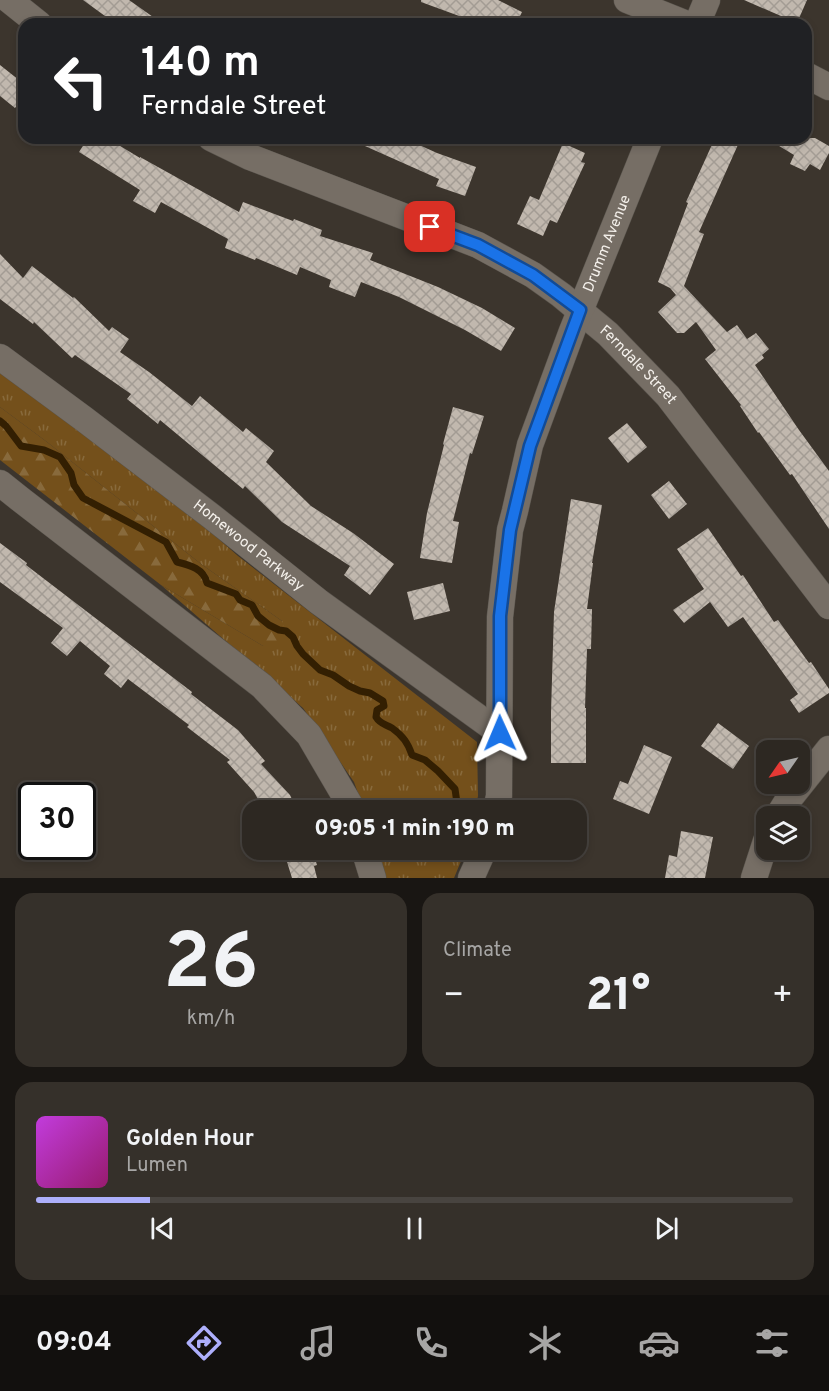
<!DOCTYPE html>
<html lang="en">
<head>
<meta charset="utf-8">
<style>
  :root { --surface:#2d2822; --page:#35302a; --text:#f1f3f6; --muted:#a7a6a5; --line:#484440; --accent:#adaffb }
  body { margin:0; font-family:Overpass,sans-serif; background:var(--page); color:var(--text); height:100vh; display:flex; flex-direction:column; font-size:22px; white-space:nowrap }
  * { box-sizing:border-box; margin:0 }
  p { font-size:20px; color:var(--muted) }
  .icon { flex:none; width:33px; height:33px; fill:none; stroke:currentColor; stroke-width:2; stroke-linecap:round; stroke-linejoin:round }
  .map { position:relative; height:878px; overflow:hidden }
  .drawer { display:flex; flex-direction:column; gap:15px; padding:15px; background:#191613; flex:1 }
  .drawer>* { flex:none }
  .top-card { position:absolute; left:18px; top:18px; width:794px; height:126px; border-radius:18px; box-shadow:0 3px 9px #0003,0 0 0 2px var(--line); background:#202124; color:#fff; overflow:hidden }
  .needle { width:39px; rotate:236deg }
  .controls { position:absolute; left:756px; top:740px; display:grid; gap:12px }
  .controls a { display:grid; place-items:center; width:54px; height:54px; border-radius:12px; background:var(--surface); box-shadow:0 3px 9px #0003,0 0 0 2px var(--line); font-size:30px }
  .speed { position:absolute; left:18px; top:782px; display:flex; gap:12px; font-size:30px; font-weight:700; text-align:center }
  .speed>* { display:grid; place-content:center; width:78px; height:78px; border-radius:50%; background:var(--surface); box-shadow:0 3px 9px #0003,0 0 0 2px var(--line); line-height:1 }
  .speed .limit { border:3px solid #111; border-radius:9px; background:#fff; color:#111 }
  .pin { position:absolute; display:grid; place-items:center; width:51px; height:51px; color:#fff; margin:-26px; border-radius:12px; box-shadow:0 3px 9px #0006 }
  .me { position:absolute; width:66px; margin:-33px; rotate:359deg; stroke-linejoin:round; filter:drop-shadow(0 0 4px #0008) }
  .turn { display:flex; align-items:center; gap:21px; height:126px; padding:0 24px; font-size:27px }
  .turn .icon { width:78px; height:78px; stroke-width:2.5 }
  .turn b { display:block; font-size:42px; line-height:51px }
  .big { font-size:45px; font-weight:800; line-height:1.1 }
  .drawer .widget { flex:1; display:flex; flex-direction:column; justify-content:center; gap:9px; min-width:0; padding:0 21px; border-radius:18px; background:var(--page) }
  .drawer .dial { align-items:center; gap:0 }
  .dial b { font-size:78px; line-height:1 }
  .song { display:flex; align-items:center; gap:18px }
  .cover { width:72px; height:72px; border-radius:9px; background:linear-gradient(135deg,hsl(290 70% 55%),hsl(320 70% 35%)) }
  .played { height:6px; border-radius:3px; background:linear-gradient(90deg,var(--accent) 15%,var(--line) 15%) }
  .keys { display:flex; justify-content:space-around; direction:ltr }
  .heat { display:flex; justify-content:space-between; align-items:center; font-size:33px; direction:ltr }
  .drawer .tiles { flex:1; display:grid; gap:15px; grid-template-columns:1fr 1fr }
  .widget:last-child { grid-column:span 2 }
  .trip { position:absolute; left:242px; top:800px; width:345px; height:60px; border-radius:18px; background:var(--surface); box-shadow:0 3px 9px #0003,0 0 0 2px var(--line); font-weight:800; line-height:60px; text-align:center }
  .menu { display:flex; height:96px; justify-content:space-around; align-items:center; background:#12100e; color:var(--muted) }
  .menu .icon { width:42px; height:42px }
  .menu .current { color:var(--accent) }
  .menu b { font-size:27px; color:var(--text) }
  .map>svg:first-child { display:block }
</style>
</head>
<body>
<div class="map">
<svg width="829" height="878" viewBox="0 0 829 878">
  <defs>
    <pattern id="grass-tufts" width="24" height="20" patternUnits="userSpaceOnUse" patternTransform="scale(1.5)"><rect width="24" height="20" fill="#74501b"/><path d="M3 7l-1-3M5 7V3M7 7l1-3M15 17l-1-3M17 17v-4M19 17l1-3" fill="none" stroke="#886a3c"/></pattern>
    <pattern id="forest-firs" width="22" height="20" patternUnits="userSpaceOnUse" patternTransform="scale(1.5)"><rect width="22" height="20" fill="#74501b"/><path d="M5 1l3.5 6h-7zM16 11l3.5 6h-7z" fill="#886a3c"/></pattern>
    <pattern id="building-cross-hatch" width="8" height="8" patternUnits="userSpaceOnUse" patternTransform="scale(1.5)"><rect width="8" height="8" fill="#c1b8ae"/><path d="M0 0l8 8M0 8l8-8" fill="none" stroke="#a39c94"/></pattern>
  </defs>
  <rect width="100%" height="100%" fill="#3c352d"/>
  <path fill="url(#grass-tufts)" d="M0,368L180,505L238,556L477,742L478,796L475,810H364L354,782L303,708L161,585L263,646L282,621L201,564L47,442L0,407Z
    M377,849H466L454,878H385Z"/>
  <path fill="url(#forest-firs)" d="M0,407L47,442L201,564L282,621L288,642L263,646L161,585L0,460Z"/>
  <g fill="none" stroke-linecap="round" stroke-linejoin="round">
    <path stroke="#331f02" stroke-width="7" d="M0,421L6,426L21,446L44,450L60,457L71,473L74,485L83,498L166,542L177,562C190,565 204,569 207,583L236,594L240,600L252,605L258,616L269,625L279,630L286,631L293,637L297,646L303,654L320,670L333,675L349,686L360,691L370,693L383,701L384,706L377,710L376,717C380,724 385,724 392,728C403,736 408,743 412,755L425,760L438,771L455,789L458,810"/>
  </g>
  <path fill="url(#building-cross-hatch)" d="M83,0H129L163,24H116Z
    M421,0H498L522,12L516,24H481L421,2Z
    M744,0H807L797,23Z
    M0,65L24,84V96L15,108L0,96Z
    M88,138H107L140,158V157L239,212L243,202L293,221L294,219L322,230L320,236L373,253L370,260L438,287L482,308L515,328L501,351L465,330L399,297L361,282L355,297L329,287L331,280L300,267L297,275L256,258L255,260L225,248L228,239L161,202L155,213L133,201L140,190L79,152Z
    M347,138H404L437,153L476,167L465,196L436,186L439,179Z
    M715,138H741L699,232L704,234L684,286L727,332L737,325L747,339L756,333L769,349L762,355L764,358L755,365L799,430L829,471V529L792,474L790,475L759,432L758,433L740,406L741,405L705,359L716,350L696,322L684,333H677L658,312L676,295L670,288L658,282L688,203L686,202Z
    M766,138H815L829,146V153L820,170L810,164L805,171L790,164L794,155Z
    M563,143L585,153L581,162L585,163L557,223L550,220L543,236L517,224L530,196L539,200Z
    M0,254L23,278L32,266L73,298L74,297L109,331L112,327L129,339L120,352L149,372L192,406L200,396L243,432L246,428L274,451L266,462L311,506L353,533L394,564L370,595L344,575L350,566L282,522L245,486L243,489L160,420L158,424L127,399L131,394L75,355L72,358L34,322L33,324L0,299Z
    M453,407L484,416L472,454L470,453L453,521L459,522L452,563L420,558L427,513L444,445L443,444Z
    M627,423L647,447L628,463L608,438Z
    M669,481L687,504L669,519L651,495Z
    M571,499L602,505L592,563H593L587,609H592L591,649H587L585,708H586V763H551V712L554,612Z
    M708,528L741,576L743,575L774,622L778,620L809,663L811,662L829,689V693L799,713L790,700L798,694L743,617L728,627L710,602L684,623L673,610L704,589L677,549Z
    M0,543L27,563L26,565L192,692L191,694L238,730L265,761L261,764L290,795L297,810H264L254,792L227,762L230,760L187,727L189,725L128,679L121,688L104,674L110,666L80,641L67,656L51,643L63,628L0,582Z
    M443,583L450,611L414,620L407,592Z
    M718,723L749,746L733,769L701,746Z
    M644,745L672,757L649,814L613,799L620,781L628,784Z
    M681,831L713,837L705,878H665L669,855L677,857Z
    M283,849H312L317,865L314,866L317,878H292Z"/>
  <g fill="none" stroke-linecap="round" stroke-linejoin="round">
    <defs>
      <g id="minor">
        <path d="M9,0L39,24"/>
        <path d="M627,0L687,24"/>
        <path d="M697,24L707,0"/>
        <path d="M806,75L829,87"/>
        <path id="s1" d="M211,138L250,157L478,245L533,275L561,295L608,334L668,396L829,606"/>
        <path id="s2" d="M0,357L84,419L211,516L319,602L500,733"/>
        <path d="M0,483L20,499L262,686L309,735L350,805L352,810"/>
        <path id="s3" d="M496,810L499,796L500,617L510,530L515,511L530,445L572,331L650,138"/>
        <path d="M778,816L786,803L829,749"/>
        <path d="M364,849L373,878"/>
        <path d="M471,878L484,849"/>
        <path d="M754,878L766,841"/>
      </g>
    </defs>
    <use href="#minor" stroke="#59544d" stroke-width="27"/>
    <use href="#minor" stroke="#766e65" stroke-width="26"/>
  </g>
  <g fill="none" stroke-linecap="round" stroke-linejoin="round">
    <defs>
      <path id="route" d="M430,227L478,245L533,275L580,310L530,446L510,530L500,616V733"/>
    </defs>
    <use href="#route" stroke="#114b97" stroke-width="15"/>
    <use href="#route" stroke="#1a73e8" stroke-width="10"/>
  </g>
  <g text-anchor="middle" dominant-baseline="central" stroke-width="6" stroke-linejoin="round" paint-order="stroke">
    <g font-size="15" fill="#f4f0eb" stroke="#211d1a">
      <text stroke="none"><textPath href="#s3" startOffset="584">Drumm Avenue</textPath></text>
      <text stroke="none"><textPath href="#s1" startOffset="489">Ferndale Street</textPath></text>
      <text stroke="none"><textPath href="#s2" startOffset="312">Homewood Parkway</textPath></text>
    </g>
  </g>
</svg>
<div class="controls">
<a><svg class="needle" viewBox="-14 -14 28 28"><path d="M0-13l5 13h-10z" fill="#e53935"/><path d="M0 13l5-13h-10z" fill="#a7a6a5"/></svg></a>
<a><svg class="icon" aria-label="layers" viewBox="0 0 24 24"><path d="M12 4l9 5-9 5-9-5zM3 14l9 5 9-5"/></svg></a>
</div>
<div class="speed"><div class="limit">30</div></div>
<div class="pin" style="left:430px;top:227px;background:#d93025"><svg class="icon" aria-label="arrive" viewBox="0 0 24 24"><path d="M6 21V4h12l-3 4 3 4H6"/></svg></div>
<svg class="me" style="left:500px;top:733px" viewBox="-20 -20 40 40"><path d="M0-17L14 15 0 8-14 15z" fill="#1a73e8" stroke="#fff" stroke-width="4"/></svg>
<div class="trip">09:05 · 1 min · 190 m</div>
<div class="top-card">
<div class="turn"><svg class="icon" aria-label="left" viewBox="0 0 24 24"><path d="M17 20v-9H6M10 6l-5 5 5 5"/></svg><div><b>140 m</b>Ferndale Street</div></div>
</div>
</div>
<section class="drawer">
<div class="tiles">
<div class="widget dial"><b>26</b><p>km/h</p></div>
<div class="widget"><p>Climate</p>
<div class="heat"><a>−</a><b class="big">21°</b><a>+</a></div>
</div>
<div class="widget">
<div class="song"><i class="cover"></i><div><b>Golden Hour</b><p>Lumen</p></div></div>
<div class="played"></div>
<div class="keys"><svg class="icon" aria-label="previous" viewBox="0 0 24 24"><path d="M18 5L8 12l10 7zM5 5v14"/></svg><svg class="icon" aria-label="pause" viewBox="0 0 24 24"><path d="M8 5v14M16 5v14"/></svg><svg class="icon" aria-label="next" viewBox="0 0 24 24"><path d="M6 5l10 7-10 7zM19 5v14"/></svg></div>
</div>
</div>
</section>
<nav class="menu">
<b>09:04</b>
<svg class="icon current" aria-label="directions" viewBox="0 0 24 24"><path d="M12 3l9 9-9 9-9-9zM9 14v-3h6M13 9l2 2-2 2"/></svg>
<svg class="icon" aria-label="music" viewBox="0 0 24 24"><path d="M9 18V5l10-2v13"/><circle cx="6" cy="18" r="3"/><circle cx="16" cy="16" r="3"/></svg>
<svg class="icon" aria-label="phone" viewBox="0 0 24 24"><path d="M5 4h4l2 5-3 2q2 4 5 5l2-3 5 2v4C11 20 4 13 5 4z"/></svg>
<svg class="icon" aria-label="climate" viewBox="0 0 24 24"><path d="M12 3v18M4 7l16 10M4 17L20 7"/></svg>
<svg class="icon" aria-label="car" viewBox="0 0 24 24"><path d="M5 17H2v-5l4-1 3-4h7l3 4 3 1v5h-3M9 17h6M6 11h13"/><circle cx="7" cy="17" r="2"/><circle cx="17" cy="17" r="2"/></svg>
<svg class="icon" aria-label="filters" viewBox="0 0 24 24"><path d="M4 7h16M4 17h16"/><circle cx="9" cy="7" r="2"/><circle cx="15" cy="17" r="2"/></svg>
</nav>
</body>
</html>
